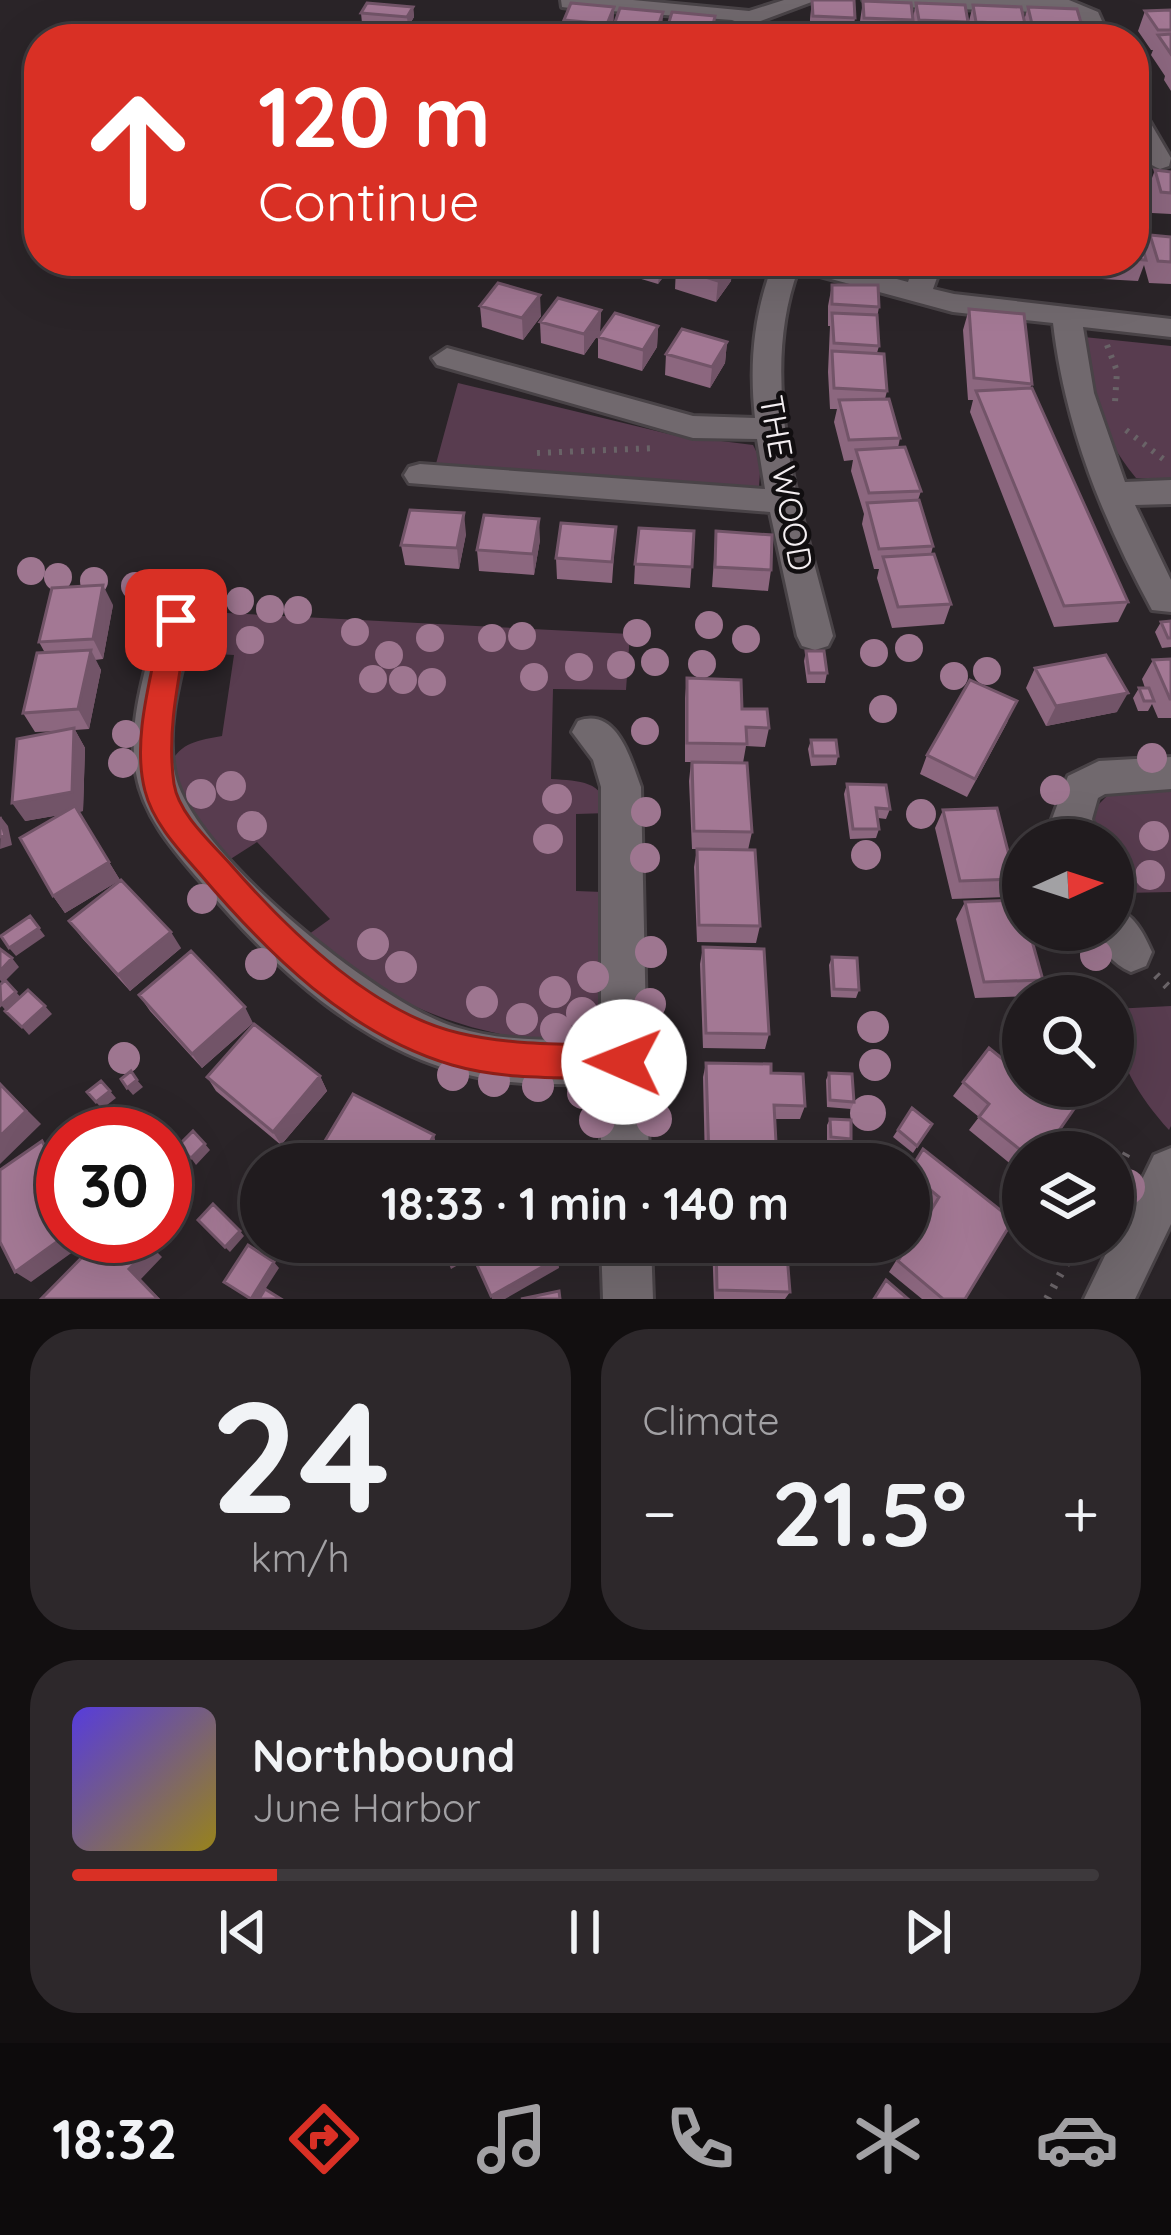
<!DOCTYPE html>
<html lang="en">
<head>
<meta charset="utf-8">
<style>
  :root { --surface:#201b1e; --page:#2d282b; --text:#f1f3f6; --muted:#a2a1a4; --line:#3d393c; --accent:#d93025 }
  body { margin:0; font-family:Quicksand,sans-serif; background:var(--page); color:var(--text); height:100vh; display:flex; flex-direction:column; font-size:45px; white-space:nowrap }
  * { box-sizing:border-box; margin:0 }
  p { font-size:39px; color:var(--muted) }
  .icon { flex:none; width:66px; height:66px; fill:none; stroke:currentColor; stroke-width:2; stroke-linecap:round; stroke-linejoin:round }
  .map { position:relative; height:1299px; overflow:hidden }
  .drawer { display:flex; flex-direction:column; gap:30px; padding:30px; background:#120f10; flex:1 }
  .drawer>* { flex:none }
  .guide { position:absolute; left:24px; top:24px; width:1125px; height:252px; border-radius:48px; box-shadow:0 12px 48px #0002,0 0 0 3px var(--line); background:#d93025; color:#fff; overflow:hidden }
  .needle { width:78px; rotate:87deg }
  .fabs { position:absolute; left:1002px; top:819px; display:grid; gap:24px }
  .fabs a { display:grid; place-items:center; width:132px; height:132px; border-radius:50%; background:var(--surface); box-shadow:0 12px 48px #0002,0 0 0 3px var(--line); font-size:60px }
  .speed { position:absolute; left:36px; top:1107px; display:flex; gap:24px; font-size:60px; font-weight:700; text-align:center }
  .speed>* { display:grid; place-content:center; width:156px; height:156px; border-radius:50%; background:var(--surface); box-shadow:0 12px 48px #0002,0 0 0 3px var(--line); line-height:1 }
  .speed .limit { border:18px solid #d22; background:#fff; color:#111 }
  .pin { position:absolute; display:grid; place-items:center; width:102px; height:102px; color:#fff; margin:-51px; border-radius:24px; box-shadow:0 6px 18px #0006 }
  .me { position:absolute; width:132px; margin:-66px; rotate:271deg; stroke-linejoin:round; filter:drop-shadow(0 0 9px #0008) }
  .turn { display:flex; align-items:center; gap:42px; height:252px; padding:0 36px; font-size:54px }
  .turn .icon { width:156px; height:156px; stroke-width:2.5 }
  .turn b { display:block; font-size:84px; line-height:102px }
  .big { font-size:90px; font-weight:800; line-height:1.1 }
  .drawer .widget { flex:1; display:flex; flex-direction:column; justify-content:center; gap:18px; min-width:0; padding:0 42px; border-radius:48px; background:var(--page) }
  .drawer .dial { align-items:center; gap:0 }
  .dial b { font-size:156px; line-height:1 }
  .song { display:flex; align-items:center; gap:36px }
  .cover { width:144px; height:144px; border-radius:18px; background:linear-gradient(135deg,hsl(250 70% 55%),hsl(50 70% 35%)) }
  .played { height:12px; border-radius:6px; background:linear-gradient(90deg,var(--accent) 20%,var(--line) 20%) }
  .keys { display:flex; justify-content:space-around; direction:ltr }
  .heat { display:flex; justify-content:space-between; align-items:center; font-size:66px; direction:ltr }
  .drawer .tiles { flex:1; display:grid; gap:30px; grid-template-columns:1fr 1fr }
  .widget:last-child { grid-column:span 2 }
  .trip { position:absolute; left:240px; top:1143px; width:690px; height:120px; border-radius:60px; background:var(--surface); box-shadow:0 12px 48px #0002,0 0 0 3px var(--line); font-weight:800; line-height:120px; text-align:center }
  .tabs { display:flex; height:192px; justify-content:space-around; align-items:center; background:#0d0b0c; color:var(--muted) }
  .tabs .icon { width:84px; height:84px }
  .tabs .current { color:var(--accent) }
  .tabs b { font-size:54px; color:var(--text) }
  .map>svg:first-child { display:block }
</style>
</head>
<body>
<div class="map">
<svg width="1171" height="1299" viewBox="0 0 1171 1299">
  <rect width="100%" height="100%" fill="#2a2428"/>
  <path fill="#583c4f" d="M1084,337L1171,346V480L1136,478C1096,429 1095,397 1084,337Z
    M458,383L673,435L753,445L761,461L759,486H645L434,471Z
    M188,611L630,634L626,690L553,689L551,779C580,781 603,780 609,813L576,814V891L603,892C604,927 615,999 596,1028C580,1051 551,1042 528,1039C433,1024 381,994 305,937L330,919L257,842L229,860L182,799L170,766C178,743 199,740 222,736L234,655L183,652Z
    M1171,786V892L1123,893L1113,883V840H1093V810L1109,794Z
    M1171,1006V1126L1169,1130C1138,1096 1113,1055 1113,1009Z"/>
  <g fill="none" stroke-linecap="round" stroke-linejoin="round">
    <defs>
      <path id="minor" d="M561,0H633L749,11L784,0H817L747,26L732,20L570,8L562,7Z
        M863,0H1069L1098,12L1110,39H1088L1081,21L1065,13L874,6Z
        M1134,108L1143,110L1171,158L1169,166L1160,169C1135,160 1134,130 1134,108Z
        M774,261H829L908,282L915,261H943L933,289L954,294L1171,319V337L1083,327L1094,393L1125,482L1171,480V504L1135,505L1171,580V612L1152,610C1103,520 1065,427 1053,323L953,312L798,270C755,387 805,521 833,636L828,646L815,650L802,646L797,636L770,512L409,483L404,475L409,467L420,464L765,489L757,439L693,438L437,365L432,358L447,348L693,416L755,418C749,362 754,313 774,261Z
        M176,606L188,610L194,620C183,669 164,723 175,774C191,852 379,1004 455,1027C502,1042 553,1040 601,1040V787L593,760L572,732L578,721C617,707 630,758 641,787L649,1164H601V1084C559,1084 515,1086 473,1076C365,1052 277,971 207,889C178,855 144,820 136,773C127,723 146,669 158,620L164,610Z
        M1171,757V789L1105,794L1098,798L1092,819L1099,840H1059L1052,819L1068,776L1099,761Z
        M1113,907C1134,914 1143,932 1152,952L1146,966L1131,972C1112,964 1102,949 1094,930H1113Z
        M1171,1148V1224L1135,1299H1084L1154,1155Z
        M601,1242H651L653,1299H603Z"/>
    </defs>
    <use href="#minor" stroke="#494347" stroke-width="6"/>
    <path stroke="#696367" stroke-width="6" stroke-dasharray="3 8" stroke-linecap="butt" d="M1107,345L1117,371L1115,402
      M1126,430L1167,462
      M537,453L656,448"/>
    <path stroke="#696367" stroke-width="8" stroke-dasharray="3 10" stroke-linecap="butt" d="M1156,975L1171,990
      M1113,1179L1128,1151
      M1047,1299L1078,1242"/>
    <use href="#minor" fill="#71696e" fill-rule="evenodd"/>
  </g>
  <g fill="#9e7690">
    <circle cx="31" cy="571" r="14"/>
    <circle cx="58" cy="577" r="14"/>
    <circle cx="94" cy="581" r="14"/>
    <circle cx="135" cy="586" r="14"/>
    <circle cx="162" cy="588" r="14"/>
    <circle cx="209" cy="597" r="14"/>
    <circle cx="240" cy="601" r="14"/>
    <circle cx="270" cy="609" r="14"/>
    <circle cx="298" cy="610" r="14"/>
    <circle cx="709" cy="625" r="14"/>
    <circle cx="213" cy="628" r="14"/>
    <circle cx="355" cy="632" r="14"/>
    <circle cx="637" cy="633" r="14"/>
    <circle cx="522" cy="636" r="14"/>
    <circle cx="430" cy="638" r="14"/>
    <circle cx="492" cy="638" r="14"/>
    <circle cx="746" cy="639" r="14"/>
    <circle cx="250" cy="640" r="14"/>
    <circle cx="909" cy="648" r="14"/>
    <circle cx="874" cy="653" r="14"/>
    <circle cx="389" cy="655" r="14"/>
    <circle cx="655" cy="662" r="14"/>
    <circle cx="702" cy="664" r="14"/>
    <circle cx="621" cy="665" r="14"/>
    <circle cx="579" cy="667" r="14"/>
    <circle cx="987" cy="671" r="14"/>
    <circle cx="954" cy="676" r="14"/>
    <circle cx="534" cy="677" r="14"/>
    <circle cx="373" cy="679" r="14"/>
    <circle cx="403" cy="680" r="14"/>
    <circle cx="432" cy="682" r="14"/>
    <circle cx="883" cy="709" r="14"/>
    <circle cx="645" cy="731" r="14"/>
    <circle cx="126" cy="734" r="14"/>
    <circle cx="1152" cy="758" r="15"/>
    <circle cx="123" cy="763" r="15"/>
    <circle cx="231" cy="786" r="15"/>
    <circle cx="1055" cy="790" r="15"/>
    <circle cx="201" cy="794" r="15"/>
    <circle cx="557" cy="799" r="15"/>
    <circle cx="646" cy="812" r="15"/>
    <circle cx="921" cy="814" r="15"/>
    <circle cx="252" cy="826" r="15"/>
    <circle cx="1154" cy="836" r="15"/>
    <circle cx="548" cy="839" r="15"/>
    <circle cx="866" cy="855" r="15"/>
    <circle cx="645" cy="858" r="15"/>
    <circle cx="1150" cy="875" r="15"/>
    <circle cx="202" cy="899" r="15"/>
    <circle cx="373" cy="944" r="16"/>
    <circle cx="651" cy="952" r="16"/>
    <circle cx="1096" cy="955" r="16"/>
    <circle cx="261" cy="964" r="16"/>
    <circle cx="401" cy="967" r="16"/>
    <circle cx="593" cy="977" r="16"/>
    <circle cx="555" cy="992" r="16"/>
    <circle cx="482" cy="1002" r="16"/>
    <circle cx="650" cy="1004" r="16"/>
    <circle cx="582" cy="1013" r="16"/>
    <circle cx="522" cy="1019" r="16"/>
    <circle cx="873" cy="1027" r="16"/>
    <circle cx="556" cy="1029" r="16"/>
    <circle cx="124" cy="1058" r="16"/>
    <circle cx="652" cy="1058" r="16"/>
    <circle cx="875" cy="1065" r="16"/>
    <circle cx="453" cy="1075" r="16"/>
    <circle cx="494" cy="1081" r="16"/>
    <circle cx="538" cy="1086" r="16"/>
    <circle cx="583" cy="1093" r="16"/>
    <circle cx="868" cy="1113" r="18"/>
    <circle cx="654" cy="1119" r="18"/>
    <circle cx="597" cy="1120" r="18"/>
    <circle cx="1127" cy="1187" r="18"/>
  </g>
  <path fill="#8c677f" d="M812,0L855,18L852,38L810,35V19Z
    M863,1L913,18L916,3L968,22L964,39H914L912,25L909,39L861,38L860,21Z
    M973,5L1024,20L1028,7L1082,26L1078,39H1025L1023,32L1021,39H970L968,25Z
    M413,7L414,17L408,27L362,23L361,13Z
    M614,7L613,27L609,39H565L564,20Z
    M1171,10V91L1164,80L1165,76L1151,55L1153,50H1151L1138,31L1145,11Z
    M663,12L660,39H614V25Z
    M715,16L713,39H666L667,29Z
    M1134,169L1149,186L1155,170L1171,172V214L1152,213L1148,196L1142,212L1134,211Z
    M1150,235L1171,237V284L1149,283L1144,265L1138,281L1084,278L1081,261H1134L1144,251Z
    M567,261H609L602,271Z
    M618,261H674L658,284L618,272Z
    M974,261H1012L1008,273L975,270Z
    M1018,261H1079L1074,277L1020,273Z
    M676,268L731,281L716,302L675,289Z
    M832,285L879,307L877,318L879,346L877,353L887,391L885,399L900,438L898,448L921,491L918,500L933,546L931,554L951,604L944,624L892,628L877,578L879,569H874L862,524L864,514L851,471L853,460L844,461L834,422L837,409H830L828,372L830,326H828V306Z
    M480,306L541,316L523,340L482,327Z
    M969,309L1032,384L1030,388L1128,602L1118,622L1054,627L970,412L973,400H968L963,330Z
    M601,310L600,332L584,355L541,343L540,322Z
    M658,326L657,347L642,371L598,358V337Z
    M727,342L725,363L710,388L665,375L666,354Z
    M616,527L612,583L557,579L556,558Z
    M694,531L690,588L634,584L635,564Z
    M716,531L771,570L768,591L712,587Z
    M466,534L459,569L405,565L401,545Z
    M540,540L534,575L479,571L477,550Z
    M113,605L103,659L95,660L101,670L89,729L75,730L85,748L83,811L78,812L120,880L65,913L53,896L59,815L25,821L61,731L35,732L23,713L45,653L39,642Z
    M1171,621V647L1162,648L1155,632L1161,622Z
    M806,651L827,673L825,683H807L804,661Z
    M1171,659V718H1158L1152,704L1148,711H1138L1133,698L1139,688H1145L1142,679L1153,660Z
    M1035,668L1117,712L1046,726L1026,688Z
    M687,678L742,709L769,728L765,747L746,746L743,763L752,832L748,850L760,926L756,943L697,942L694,867L697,849H692L689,781L691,762H685V698Z
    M1008,721L967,797L920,774L927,755Z
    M811,740L838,756L836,765L811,766L808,749Z
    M847,784L890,809L886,819L878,818L879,829L876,838L850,839L844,794Z
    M943,810L1015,879L1006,897L952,899L935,828Z
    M965,902L1043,980L1032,996L975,998L956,919Z
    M69,921L181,948L130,991L82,938Z
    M703,947L769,1034L765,1049L703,1048L700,964Z
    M832,957L859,990L856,998L831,997L829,965Z
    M139,995L253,1023L202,1068L150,1011Z
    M989,1048L1023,1152V1174L969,1130L979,1117L953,1096Z
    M706,1063L771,1073L805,1106L800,1119H775L776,1164H705L703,1077Z
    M829,1073L854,1102L851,1109L827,1107L826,1080Z
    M320,1076L327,1091L281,1145L216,1091L207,1077Z
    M912,1108L932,1124L913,1153L893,1137Z
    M830,1119L851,1139L848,1146L827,1144V1125Z
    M909,1170L1013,1220L965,1299H922L889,1272L899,1256L882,1242H909L930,1209L909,1192Z
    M712,1242H786L790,1292L785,1299H714Z"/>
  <path fill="#725468" d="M413,7L414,17L408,27L407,17Z
    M614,7L613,27L609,39H607V24Z
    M663,12L662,32L660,39H657V29Z
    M661,261H674V264L658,284Z
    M734,261L731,281L716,302L718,281Z
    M540,295L541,316L523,340L522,318Z
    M601,310L600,332L584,355V334Z
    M658,326L657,347L642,371L643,350Z
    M727,342L725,363L710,388L712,367Z
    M464,513L466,534L459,569L457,548Z
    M539,519L540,540L534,575L533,554Z
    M103,585L113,605L103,659L93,639Z
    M91,650L101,670L89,729L78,709Z
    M1128,693L1117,712L1046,726L1056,706Z
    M74,728L85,748L83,811L25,821L12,803Z
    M1,817L8,826L12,845L0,849Z
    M109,862L120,880L65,913L53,896Z
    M39,928L45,936L16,956L9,948Z
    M171,932L181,948L130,991L118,975Z
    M12,958L19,967L3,983L0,980V971Z
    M16,992L23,1000L8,1013L1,1005Z
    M45,1006L52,1014L29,1035L22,1027Z
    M245,1007L253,1023L202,1068L192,1054Z
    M320,1076L327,1091L281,1145L273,1132Z
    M137,1080L143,1087L133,1095L127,1088Z
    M0,1083L41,1124L0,1164Z
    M110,1091L116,1098L102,1109L96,1102Z
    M434,1135L437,1148L429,1164H418Z
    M42,1141L56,1154L63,1167V1181Z
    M205,1144L210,1150L196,1165L191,1158Z
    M176,1166L191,1187L173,1201L168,1195Z
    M240,1231L244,1236L230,1252L225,1247Z
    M65,1236H95L31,1282L15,1272Z
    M141,1236L162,1257L141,1279L160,1299H158L129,1269Z
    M469,1247L472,1257L451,1269L447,1259Z
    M558,1258L559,1268L505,1299H492L491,1296Z
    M274,1262L279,1268L259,1299H251Z"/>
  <path fill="#a37894" stroke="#725468" stroke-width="3" d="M812,0H854L855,18L813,16Z
    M863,1L911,3L913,20L864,18Z
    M367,3L413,7L407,17L361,13Z
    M571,3L614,7L607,24L564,20Z
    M916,3L965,5L968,22L919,20Z
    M973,5L1021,7L1025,24L976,22Z
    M1028,7L1077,9L1082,26L1032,24Z
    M620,8L663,12L657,29L614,25Z
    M1171,10V30H1158L1145,11Z
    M672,12L715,16L711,33L667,29Z
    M786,33L823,35V39H786Z
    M1171,34V54L1158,35Z
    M1134,169H1145L1150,191L1134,190Z
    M1155,170L1171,172V193L1161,192Z
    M1134,233L1139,234L1146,260L1134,259Z
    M1150,235L1171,237V262L1158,261Z
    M682,261H732L718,281L676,268Z
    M498,283L540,295L522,318L480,306Z
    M832,285H878L879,307L832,304Z
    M558,298L601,310L584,334L540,322Z
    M969,309L1024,314L1032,384L974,378Z
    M615,313L658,326L643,350L598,337Z
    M832,313L877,315L879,346L834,343Z
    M682,329L727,342L712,367L666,354Z
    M832,351L884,354L887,391L834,388Z
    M1032,388L1128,602L1064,606L976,391Z
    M889,399L900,438L849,440L839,400Z
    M905,447L921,491L869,493L856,450Z
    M919,500L933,546L879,549L867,503Z
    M410,510L464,513L457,548L401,545Z
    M484,515L539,519L533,554L477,550Z
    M561,523L616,527L612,562L556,558Z
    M639,528L694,531L692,567L635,564Z
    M716,531L772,535L771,570L715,567Z
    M934,554L951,604L898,607L883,557Z
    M103,585L93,639L39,642L52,588Z
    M1171,621V638H1168L1161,622Z
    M91,650L78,709L23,713L37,653Z
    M806,651H824L827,673H809Z
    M1106,655L1128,693L1056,706L1035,668Z
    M1171,659V699H1170L1153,660Z
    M687,678L741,680L742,709H767L769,728L746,727L747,744L687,743Z
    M970,680L1017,701L975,779L927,755Z
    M1139,688H1149L1154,701H1144Z
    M74,728L72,792L12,803L17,739Z
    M811,740H836L838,756H813Z
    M692,762L747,763L752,832L694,831Z
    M847,784L886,785L890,809L876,808L879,829H853Z
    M75,806L109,862L53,896L20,838Z
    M997,808L1015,879L960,881L943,810Z
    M0,817L5,836L0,837Z
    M697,849L755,850L760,926L699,925Z
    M121,880L171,932L118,975L69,921Z
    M1021,900L1023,908V930H1029L1043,980L984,982L965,902Z
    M30,916L39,928L9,948L1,936Z
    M703,947L764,949L769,1034L706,1033Z
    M0,949L12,958L0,971Z
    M191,951L245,1007L192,1054L139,995Z
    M832,957L857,958L859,990L834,989Z
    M5,980L16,992L1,1005L0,985Z
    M28,990L45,1006L22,1027L5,1011Z
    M254,1024L320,1076L273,1132L207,1077Z
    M989,1048L1015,1069L1023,1058V1086H1090L1044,1152H1023L979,1117L989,1104L963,1082Z
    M706,1063L771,1064V1073L803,1074L805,1106L774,1105L777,1161L709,1159Z
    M131,1071L137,1080L127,1088L121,1079Z
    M829,1073L852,1074L854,1102L830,1100Z
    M101,1081L110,1091L96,1102L87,1092Z
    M0,1084L26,1111L0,1136Z
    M353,1094L434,1135L418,1164H330L316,1156Z
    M912,1108L932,1124L917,1146L898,1130Z
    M114,1119L123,1134H94Z
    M830,1119L851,1120V1139L831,1137Z
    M193,1131L205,1144L191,1158L178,1146Z
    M42,1141L63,1181V1236H65L15,1272L0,1242V1170Z
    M503,1143L513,1164H465Z
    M923,1149L1013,1220L965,1299H943L898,1261L908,1245L904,1242H909V1202L927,1217L939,1197L909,1172Z
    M176,1166L186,1181L168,1195L165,1191V1174Z
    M213,1204L240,1231L225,1247L198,1220Z
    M260,1213H261V1239L248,1231Z
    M103,1236H141L151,1247L129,1269L158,1299H41Z
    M440,1242H550L558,1258L491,1296L469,1247L447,1259Z
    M716,1242H786L790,1292L717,1290Z
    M248,1245L274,1262L251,1299L224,1282Z
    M886,1280L908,1299H874Z
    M265,1289L281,1299H259Z
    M559,1291L560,1299H521Z"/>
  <path fill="#d93025" stroke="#8d1f18" stroke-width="3" d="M176,609L189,620C180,674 166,729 174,784C179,815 212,843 232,866C288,930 373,1013 459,1033C513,1046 569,1044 624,1045L636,1050L641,1062L636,1074L624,1079C567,1077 507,1081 452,1065C349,1035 267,953 200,874C180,851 153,823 145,791C131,738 153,672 162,620Z"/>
  <g text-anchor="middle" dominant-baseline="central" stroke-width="9" stroke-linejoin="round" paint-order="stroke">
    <g font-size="33" fill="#f3eef1" stroke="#110e10">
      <text transform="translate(787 483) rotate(80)">THE WOOD</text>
    </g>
  </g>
</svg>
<div class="fabs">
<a><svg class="needle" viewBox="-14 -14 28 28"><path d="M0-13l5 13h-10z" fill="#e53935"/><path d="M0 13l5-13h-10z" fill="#a2a1a4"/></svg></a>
<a><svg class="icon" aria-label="search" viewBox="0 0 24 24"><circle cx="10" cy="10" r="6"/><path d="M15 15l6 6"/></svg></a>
<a><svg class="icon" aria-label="layers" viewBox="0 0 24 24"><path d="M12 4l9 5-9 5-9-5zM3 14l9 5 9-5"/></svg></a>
</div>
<div class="speed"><div class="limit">30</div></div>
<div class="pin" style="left:176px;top:620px;background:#d93025"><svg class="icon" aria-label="arrive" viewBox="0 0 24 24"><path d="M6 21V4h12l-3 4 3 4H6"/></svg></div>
<svg class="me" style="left:624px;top:1062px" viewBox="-20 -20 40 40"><circle r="19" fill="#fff"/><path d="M0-13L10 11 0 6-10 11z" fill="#d93025"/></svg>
<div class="trip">18:33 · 1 min · 140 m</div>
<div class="guide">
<div class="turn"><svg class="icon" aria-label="ahead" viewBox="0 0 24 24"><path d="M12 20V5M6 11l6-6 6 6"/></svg><div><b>120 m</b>Continue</div></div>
</div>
</div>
<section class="drawer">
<div class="tiles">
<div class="widget dial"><b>24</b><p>km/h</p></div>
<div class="widget"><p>Climate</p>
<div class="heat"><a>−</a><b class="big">21.5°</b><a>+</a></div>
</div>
<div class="widget">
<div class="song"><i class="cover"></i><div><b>Northbound</b><p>June Harbor</p></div></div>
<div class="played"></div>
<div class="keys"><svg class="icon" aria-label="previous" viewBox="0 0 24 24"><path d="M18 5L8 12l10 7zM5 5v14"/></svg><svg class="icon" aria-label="pause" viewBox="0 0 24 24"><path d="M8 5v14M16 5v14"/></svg><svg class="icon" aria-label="next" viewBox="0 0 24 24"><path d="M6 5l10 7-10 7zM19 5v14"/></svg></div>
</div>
</div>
</section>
<nav class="tabs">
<b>18:32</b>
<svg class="icon current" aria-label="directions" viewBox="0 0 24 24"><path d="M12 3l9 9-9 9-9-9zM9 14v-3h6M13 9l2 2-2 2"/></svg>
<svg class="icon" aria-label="music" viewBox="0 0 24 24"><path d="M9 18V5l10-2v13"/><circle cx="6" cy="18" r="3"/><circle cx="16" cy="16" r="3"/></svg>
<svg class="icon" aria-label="phone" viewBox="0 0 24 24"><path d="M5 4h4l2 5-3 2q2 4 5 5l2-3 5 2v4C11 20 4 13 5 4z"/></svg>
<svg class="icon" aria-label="climate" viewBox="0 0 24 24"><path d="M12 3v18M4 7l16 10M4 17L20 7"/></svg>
<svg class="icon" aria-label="car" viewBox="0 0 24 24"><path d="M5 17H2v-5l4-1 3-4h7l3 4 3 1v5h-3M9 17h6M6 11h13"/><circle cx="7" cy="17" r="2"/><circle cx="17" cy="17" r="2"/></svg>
</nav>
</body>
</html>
